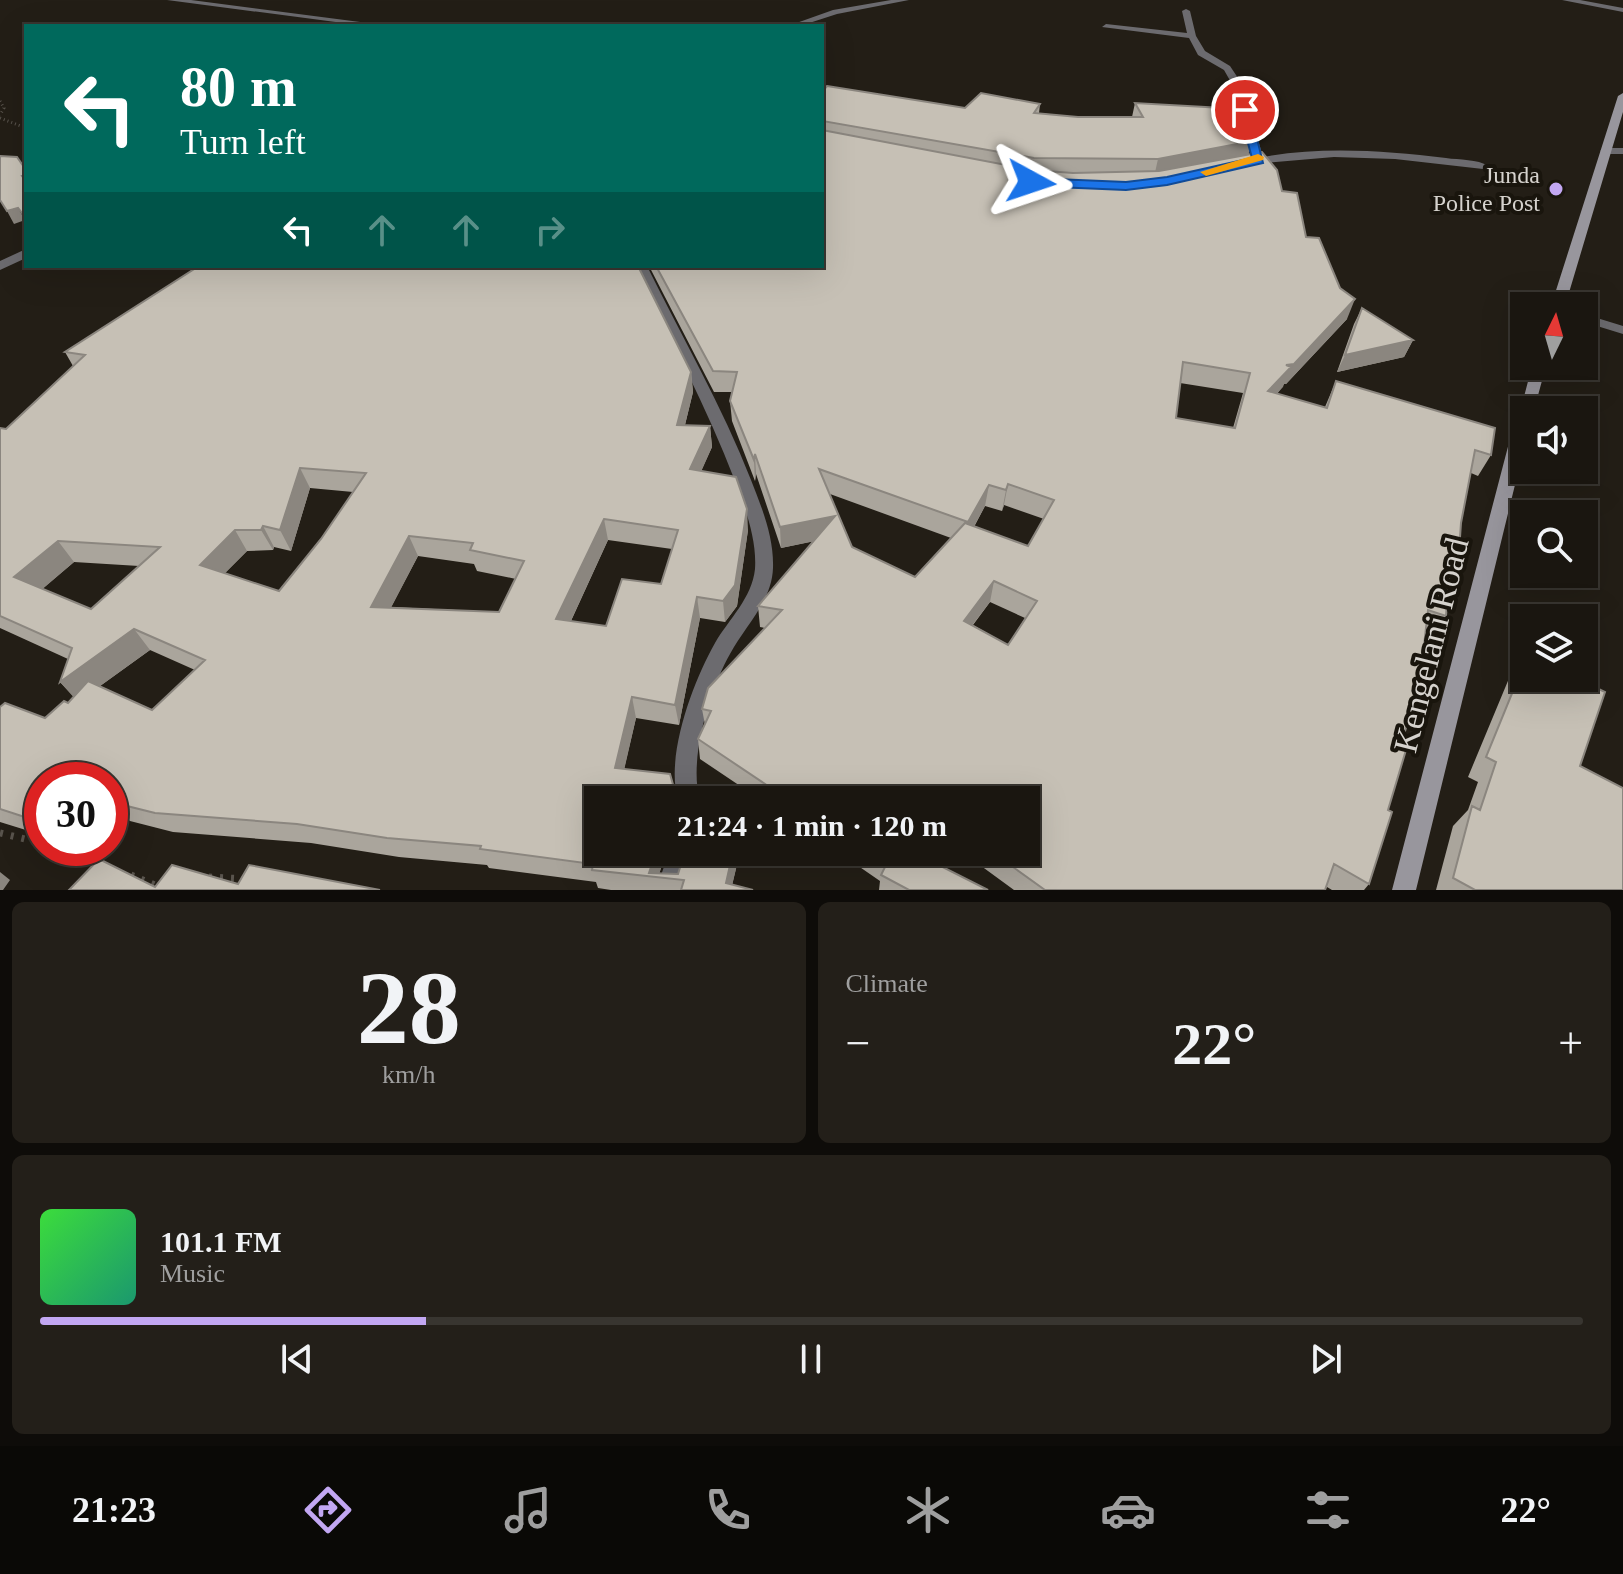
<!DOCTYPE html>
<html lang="en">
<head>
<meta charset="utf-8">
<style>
  :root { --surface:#1a1610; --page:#231f19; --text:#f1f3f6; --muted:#9f9f9f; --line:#383530; --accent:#c2a7f2 }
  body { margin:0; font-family:Georgia,serif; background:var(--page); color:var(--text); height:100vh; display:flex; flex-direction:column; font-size:30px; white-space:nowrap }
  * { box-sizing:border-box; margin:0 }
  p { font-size:26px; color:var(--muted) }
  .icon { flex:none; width:44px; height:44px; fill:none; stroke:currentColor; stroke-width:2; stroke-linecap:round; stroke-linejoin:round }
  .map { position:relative; height:890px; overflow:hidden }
  .sheet { display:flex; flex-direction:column; gap:12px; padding:12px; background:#0e0c09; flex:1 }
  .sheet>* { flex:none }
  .guide { position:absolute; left:24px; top:24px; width:800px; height:244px; border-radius:0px; box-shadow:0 8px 32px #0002,0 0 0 2px var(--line); background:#00695c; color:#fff; overflow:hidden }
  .needle { width:52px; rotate:5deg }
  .fabs { position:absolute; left:1510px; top:292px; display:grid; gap:16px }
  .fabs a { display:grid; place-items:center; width:88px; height:88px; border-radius:0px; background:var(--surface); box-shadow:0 8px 32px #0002,0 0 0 2px var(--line); font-size:40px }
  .speed { position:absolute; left:24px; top:762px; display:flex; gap:16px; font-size:40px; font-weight:700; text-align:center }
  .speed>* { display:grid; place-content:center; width:104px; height:104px; border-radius:50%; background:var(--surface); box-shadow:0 8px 32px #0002,0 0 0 2px var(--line); line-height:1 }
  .speed .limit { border:12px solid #d22; background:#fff; color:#111 }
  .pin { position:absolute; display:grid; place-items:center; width:68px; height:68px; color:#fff; margin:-34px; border:4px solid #fff; border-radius:50%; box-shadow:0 2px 8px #0007 }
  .me { position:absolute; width:88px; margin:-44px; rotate:95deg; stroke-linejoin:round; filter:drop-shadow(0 0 6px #0008) }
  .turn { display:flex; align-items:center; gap:28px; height:168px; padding:0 24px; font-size:36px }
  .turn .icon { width:104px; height:104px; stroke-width:2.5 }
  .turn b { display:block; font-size:56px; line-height:68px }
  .lanes { display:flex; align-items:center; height:76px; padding:0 24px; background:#0003; justify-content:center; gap:40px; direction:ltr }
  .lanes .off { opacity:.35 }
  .big { font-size:60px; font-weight:700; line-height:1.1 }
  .sheet .widget { flex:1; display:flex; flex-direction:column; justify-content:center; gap:12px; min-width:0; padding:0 28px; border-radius:12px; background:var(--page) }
  .sheet .dial { align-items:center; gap:0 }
  .dial b { font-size:104px; line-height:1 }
  .song { display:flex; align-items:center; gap:24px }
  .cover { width:96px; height:96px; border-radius:12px; background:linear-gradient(135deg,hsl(120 70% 55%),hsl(160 70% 35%)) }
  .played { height:8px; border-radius:4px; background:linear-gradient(90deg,var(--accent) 25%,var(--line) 25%) }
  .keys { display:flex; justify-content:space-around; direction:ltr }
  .heat { display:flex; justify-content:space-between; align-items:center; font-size:44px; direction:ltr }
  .sheet .tiles { flex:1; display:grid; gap:12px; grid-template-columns:1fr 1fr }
  .widget:last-child { grid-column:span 2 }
  .trip { position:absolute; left:584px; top:786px; width:456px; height:80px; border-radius:0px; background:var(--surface); box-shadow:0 8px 32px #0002,0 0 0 2px var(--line); font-weight:700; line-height:80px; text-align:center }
  .tabs { display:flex; height:128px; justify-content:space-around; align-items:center; background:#0a0906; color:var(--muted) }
  .tabs .icon { width:56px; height:56px }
  .tabs .current { color:var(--accent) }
  .tabs b { font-size:36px; color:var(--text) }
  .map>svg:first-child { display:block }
</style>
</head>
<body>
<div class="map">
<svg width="1623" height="890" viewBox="0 0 1623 890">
  <rect width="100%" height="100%" fill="#231e16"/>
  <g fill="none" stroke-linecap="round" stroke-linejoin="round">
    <path stroke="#59544d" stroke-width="3" stroke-dasharray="1 3" stroke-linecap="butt" d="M0,101L4,108L0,115
      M0,118L26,128"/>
    <path stroke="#59544d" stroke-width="7" stroke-dasharray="3 8" stroke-linecap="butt" d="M0,833L42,843
      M64,848L100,862
      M131,875L167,890
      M209,877L247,879"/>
    <path fill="#6c6b6f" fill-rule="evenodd" d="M1584,314L1623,326V334L1584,322Z"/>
    <path fill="#6c6b6f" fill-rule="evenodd" d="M167,0H191L391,26H366Z
      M891,0H909L837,14L800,26H788L833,10Z
      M1562,0H1580L1623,8V12Z
      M1186,9L1190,11L1196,36L1205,51L1230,66L1242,84L1263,157C1324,146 1386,151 1446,158C1459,160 1478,159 1488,166L1483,169L1395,159L1334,157L1242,165V161L1253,158L1232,84L1224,70L1198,55L1189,38L1102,27L1106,24L1187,33L1182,11Z
      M1623,148V154H1605L1600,151L1605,148Z
      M26,249V258L0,270V261Z
      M635,266H647C682,337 722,406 751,480C762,508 774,537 773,568C772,601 745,626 730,654C710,689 688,760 700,800H678C665,756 693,682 715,643C729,619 752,598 755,569C757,539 745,508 735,481C707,407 669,337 635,266Z
      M669,852H693L680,890H656Z"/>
    <path fill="#98969d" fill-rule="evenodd" d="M1623,93V112L1565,306H1551L1618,96Z
      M1532,366H1546L1534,410H1524V448L1416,890H1392L1516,416L1520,412Z"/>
  </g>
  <path fill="#aaa59c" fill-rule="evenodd" d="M822,92L965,108L1040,104L1039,113L1078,117H1132L1135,103L1226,116L1249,154L1282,191L1347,319L1286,384H1284L1277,394L1325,407L1336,381L1491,455L1478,476L1471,473L1461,523L1458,566L1449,580L1446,616L1431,637L1425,635L1388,810L1369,884L1364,890H1332L1327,887L1325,890H1014L962,852H1026V800H761L700,759L698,739L705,725L702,709L765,628L760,627L758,606L814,541L781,548L756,474L755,481L732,421L730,401L732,392H714L649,266H822ZM1180,383L1243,393L1233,428L1176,418ZM830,494L951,538L915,577L852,547ZM1004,505L1044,519L1028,546L974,527L985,506L1002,511ZM990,602L1025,618L1008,645L973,625Z
    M1362,308L1413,340L1404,357L1337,372L1354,324Z
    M65,352L691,372L693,392L685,425L710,426L712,447L701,471L748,530L737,606L725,622L700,618L679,725L636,718L624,769L598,800L666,852L659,874H678L740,852L732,885L752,890H611L598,888L596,882L489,868L487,865L399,857L311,843L173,832L130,821L123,815L110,813V780H42V835L0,822V707L45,718L68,703L74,697L60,682L68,659L0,628V428L6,429L73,366ZM310,488L353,492L321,539L279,591L225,573L247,551L273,550L274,547L291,551ZM608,540L672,549L661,584L606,626L571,621ZM418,556L474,564L477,571L516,579L499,612L391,607ZM74,562L139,566L91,609L42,589ZM150,650L195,670L152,710L100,686Z
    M1524,659V678L1580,766L1623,890H1436L1453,826L1468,810L1478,782L1468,777L1510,676Z
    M838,852H913L988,890H879L880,881Z"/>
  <path fill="#8b867f" d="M1253,141L1247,158L1154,177L1158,159Z
    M18,208L25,220L14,224L7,211Z
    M1355,299L1347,319L1286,384H1284L1283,387L1260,412L1268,391L1286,365Z
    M1413,340L1404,357L1337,372L1345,355Z
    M691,372L693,392L680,445L677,425Z
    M710,426L712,447L693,490L690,469Z
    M755,454L756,474L755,481L754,460Z
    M300,468L310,488L291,551L280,530Z
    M1008,484L1004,505L1002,511L1006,490Z
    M989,485L985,506L965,543L968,522Z
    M747,509L748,530L737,606L725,622L723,601Z
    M835,516V537L781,548L780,527Z
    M604,519L608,540L562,640L556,619Z
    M263,526L274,547L273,550L261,530Z
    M235,530L247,551L213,585L200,565Z
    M409,536L418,556L381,627L371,607Z
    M58,541L74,562L32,598L14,577Z
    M994,581L990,602L960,641L964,621Z
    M697,597L700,618L679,725L675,705Z
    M134,629L150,650L78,702L60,682Z
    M632,697L636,718L620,788L615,768Z
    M42,815V826L37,821Z
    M656,852H666L658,878L649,873Z
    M733,852H740L731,890L726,883Z
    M0,872L10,880L3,890H0Z"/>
  <path fill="#c6c0b5" stroke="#8b867f" stroke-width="2" fill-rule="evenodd" d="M827,86L965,108L981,93L1040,104L1034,113L1078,117H1143L1135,103L1223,108L1226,116H1233L1253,141L1158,159L1034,158L823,121L822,123V92Z
    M822,130L1033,170L1073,173L1159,171L1262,152L1277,170L1282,191L1297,193L1306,237L1319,238L1340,288L1355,299L1294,364L1286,365L1291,367L1268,391L1327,408L1336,381L1495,428L1491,455L1475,450L1461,523L1458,566L1450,564L1446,616L1428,610L1420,681L1403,738L1409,740L1388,810L1392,812L1369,884L1334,864L1325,890H1045L992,852H1026V800H920L918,799L917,800H789L698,739L711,711L702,709L708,688L782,610L758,606L835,516L780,527L755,454L754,460L730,401L737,372L713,371L656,266H822ZM1183,362L1250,373L1235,428L1176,418ZM819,469L968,522L989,485L1006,490L1008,484L1054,500L1028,546L965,523L915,577L852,547ZM994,581L1037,601L1008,645L964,621Z
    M0,156L17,157L26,170V175L22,176L26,182V218L18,208L7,211L0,200Z
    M199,266H638L691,372L677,425L710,426L690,469L736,477L747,509L735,585L723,601L697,597L675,705L632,697L615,768L670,774L674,788L745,799L598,800V852H656L649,873L678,874L685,852H733L726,883L753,890H681L684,880L592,870L593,864L480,849L481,846L387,838L297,824L155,813L111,802L115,796H110V780H42V815L37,821L0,809V707L5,703L45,718L64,701L68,703L88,681L152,710L205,660L134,629L60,682L72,648L0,616V428L6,429L85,355L65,352ZM300,468L366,473L321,539L279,591L200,565L235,530H261L263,526L280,530ZM604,519L678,530L661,584L622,579L606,626L556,619ZM409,536L473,543L470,550L524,561L499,612L371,607ZM58,541L160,547L91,609L14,577Z
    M1362,308L1413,340L1345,355Z
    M1524,664V678H1576L1605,692L1580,766L1623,788V890H1475L1453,878L1472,806L1480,810L1496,762L1486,757Z
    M867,852H913L988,890H909L881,875L886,865Z
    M99,859L155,887L172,865L238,884L249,865L380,890H69Z"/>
  <path fill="#1a73e8" stroke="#114b97" stroke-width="2" d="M1245,106L1250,110L1263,163L1167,185L1126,190L1031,186L1025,182L1031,178L1126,182L1167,177L1252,158L1239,110Z"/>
  <path fill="#f59e0b" d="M1258,154L1264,157L1263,160L1206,176L1200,172Z"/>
  <circle fill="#c2a7f2" stroke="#19150d" stroke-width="3" cx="1556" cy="189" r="8"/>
  <g text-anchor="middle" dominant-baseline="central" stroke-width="8" stroke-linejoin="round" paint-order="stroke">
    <g font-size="24" fill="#d5d2cd" stroke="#19150d" text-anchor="end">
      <text x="1540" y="175">Junda<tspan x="1540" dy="28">Police Post</tspan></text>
    </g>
    <g font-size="34" fill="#d5d2cd" stroke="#19150d">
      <text transform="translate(1431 645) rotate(-76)">Kengelani Road</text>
    </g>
  </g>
</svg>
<div class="fabs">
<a><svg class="needle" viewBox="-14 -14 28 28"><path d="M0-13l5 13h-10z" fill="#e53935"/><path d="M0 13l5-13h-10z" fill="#9f9f9f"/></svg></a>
<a><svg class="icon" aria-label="sound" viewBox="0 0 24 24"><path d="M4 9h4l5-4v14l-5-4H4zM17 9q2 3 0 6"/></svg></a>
<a><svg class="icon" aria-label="search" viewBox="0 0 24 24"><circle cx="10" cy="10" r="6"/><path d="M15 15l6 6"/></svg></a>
<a><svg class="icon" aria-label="layers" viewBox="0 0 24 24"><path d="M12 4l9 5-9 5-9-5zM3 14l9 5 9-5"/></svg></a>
</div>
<div class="speed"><div class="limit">30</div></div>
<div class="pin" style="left:1245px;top:110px;background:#d93025"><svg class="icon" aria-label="arrive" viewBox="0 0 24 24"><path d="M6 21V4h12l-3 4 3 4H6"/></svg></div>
<svg class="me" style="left:1031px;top:182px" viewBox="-20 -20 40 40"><path d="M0-17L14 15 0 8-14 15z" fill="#1a73e8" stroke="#fff" stroke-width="4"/></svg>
<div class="trip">21:24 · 1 min · 120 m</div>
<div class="guide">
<div class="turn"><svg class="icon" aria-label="left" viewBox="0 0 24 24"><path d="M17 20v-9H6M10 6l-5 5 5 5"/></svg><div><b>80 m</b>Turn left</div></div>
<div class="lanes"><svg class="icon" aria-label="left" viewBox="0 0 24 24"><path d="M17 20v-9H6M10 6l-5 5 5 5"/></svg><svg class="icon off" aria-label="ahead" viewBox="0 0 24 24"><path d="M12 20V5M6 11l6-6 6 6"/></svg><svg class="icon off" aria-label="ahead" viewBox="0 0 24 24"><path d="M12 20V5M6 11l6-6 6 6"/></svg><svg class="icon off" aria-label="right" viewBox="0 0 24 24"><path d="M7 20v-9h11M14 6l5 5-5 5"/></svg></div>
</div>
</div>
<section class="sheet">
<div class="tiles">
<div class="widget dial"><b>28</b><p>km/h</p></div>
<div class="widget"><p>Climate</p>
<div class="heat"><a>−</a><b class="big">22°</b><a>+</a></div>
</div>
<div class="widget">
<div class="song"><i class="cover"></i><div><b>101.1 FM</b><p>Music</p></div></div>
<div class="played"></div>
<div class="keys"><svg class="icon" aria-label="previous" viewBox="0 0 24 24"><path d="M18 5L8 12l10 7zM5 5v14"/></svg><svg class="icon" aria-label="pause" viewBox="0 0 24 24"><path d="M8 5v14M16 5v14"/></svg><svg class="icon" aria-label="next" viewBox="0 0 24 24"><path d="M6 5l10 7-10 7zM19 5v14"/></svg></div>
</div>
</div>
</section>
<nav class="tabs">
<b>21:23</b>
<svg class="icon current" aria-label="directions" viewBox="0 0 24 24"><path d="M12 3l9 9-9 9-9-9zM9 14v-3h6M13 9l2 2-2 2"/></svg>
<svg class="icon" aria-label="music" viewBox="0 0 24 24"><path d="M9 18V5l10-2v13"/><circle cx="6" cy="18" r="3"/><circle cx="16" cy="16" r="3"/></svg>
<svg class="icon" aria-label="phone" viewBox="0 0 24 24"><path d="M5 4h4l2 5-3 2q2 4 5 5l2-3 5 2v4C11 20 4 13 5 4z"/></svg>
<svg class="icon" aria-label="climate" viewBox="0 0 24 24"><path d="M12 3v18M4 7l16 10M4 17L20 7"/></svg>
<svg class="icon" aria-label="car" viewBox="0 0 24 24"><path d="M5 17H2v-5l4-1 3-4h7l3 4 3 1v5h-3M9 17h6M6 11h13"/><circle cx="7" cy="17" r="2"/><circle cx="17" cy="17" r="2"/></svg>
<svg class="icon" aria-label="filters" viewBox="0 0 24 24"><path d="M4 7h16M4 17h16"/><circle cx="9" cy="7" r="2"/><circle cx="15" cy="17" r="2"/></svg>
<b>22°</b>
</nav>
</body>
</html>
